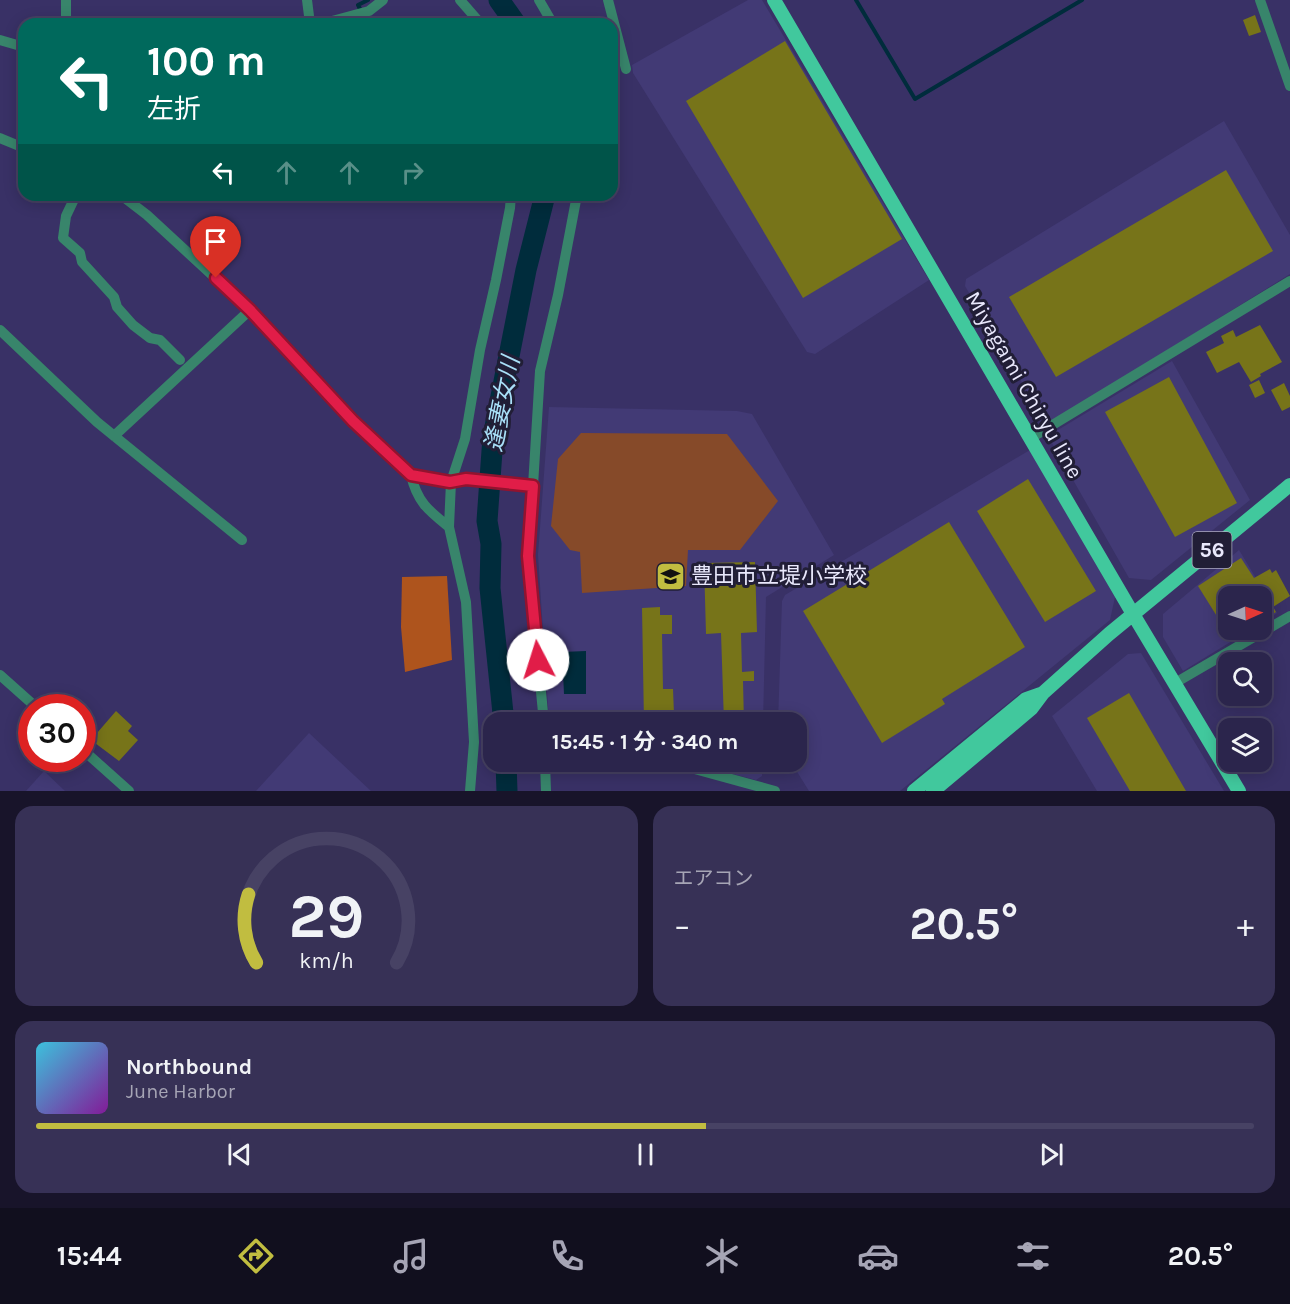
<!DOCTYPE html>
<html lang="ja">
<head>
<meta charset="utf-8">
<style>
  :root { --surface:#2b254c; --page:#373156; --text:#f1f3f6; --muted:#a6a5b5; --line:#474264; --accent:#c1bd40 }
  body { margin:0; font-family:Karla,"Noto Sans JP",sans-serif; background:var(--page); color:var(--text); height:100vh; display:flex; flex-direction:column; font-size:22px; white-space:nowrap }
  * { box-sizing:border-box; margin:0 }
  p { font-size:20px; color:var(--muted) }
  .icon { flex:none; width:33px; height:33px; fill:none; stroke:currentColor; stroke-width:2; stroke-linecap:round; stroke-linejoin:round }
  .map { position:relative; height:791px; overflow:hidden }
  .side { display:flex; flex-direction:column; gap:15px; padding:15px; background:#18142a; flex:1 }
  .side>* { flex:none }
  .banner { position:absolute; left:18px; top:18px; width:600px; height:183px; border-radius:18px; box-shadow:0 3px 15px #0003,0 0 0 2px var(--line); background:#00695c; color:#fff; overflow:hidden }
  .needle { width:39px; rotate:87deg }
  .controls { position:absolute; left:1218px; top:586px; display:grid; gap:12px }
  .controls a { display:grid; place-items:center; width:54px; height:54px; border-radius:12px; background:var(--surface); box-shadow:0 3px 15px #0003,0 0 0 2px var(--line); font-size:30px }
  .speed { position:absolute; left:18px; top:694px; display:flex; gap:12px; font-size:30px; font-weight:700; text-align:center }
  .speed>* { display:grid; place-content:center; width:78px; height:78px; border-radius:50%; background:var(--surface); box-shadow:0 3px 15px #0003,0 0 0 2px var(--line); line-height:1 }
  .speed .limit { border:9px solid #d22; background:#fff; color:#111 }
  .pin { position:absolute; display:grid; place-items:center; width:51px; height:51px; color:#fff; margin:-62px -26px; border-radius:50% 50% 50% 0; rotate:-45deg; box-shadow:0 0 6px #0007 }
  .pin .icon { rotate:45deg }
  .me { position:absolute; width:66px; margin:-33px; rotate:355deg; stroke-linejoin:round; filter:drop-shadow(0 0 4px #0008) }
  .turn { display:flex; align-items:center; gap:21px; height:126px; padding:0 30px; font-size:27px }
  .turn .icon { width:78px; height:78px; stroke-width:2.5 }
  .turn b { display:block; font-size:42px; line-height:51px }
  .lanes { display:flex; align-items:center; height:57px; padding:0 30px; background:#0003; justify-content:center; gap:30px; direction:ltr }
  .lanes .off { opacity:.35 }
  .big { font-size:45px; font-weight:700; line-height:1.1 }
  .side .card { flex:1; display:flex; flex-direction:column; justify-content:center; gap:9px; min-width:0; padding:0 21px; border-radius:18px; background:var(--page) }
  .side .dial { align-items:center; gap:0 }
  .dial svg { height:156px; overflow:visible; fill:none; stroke:var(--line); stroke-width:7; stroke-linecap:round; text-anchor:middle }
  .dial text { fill:var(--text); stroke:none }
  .song { display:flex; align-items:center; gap:18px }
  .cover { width:72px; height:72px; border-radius:9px; background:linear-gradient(135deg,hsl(190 70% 55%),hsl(290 70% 35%)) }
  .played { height:6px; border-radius:3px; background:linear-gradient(90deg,var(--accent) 55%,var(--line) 55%) }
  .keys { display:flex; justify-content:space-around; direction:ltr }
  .heat { display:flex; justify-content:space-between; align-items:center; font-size:33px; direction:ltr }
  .side .tiles { flex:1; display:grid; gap:15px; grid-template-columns:1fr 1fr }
  .card:last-child { grid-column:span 2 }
  .trip { position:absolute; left:483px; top:712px; width:324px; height:60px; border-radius:18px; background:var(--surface); box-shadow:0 3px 15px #0003,0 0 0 2px var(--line); font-weight:700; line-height:60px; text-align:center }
  .tab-bar { display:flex; height:96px; justify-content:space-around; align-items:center; background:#110f1e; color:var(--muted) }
  .tab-bar .icon { width:42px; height:42px }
  .tab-bar .selected { color:var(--accent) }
  .tab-bar b { font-size:27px; color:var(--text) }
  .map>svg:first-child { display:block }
</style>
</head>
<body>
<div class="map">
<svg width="1290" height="791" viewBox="0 0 1290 791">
  <rect width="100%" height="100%" fill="#393166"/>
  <path fill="#423a75" d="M748,0H762L929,280L815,354L807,352L633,73L632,65Z
    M1224,121L1290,235V274L1047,425L965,286L966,279Z
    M1172,361L1250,500L1151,580L1129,578L1048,436Z
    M549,407L737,411L752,414L834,555L766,597L763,723H551L549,721L538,555Z
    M1030,450L1115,597L1110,620L900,791H809L791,762H796V723H778L782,601L785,595Z
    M1239,550L1277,613L1262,623V597H1228V630H1250L1183,671L1163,637V614Z
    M1141,653L1224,791H1097L1052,716L1128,654Z
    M309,733L371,791H256Z
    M686,762H762V776L756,780Z
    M44,771L65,791H26Z"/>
  <path fill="#864a29" d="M581,433L727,434L778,501L740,550H688L686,586L582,593L580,552L570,550L551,526L558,459Z"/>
  <path fill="#ae541d" d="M447,576L452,660L405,672L401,627L402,577Z"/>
  <path fill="#002c3c" d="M586,651V694H564L562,652Z"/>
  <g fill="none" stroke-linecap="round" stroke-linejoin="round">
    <path stroke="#002c3c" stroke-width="4" d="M856,0L915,99L1082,0
      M367,22L358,5L368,0"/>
    <path stroke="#002c3c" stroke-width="21" d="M499,0L516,24
      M504,723L490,588L491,544L487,521L493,437L526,270L545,195
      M506,762L507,791"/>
  </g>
  <path fill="#777419" d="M1255,15L1261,32L1249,36L1243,20Z
    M785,41L902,239L803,298L686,101Z
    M1226,170L1273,251L1056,377L1009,297Z
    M1260,325L1282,362L1260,374L1261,376L1251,382L1239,362L1217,373L1206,352L1224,343L1221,336L1233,330L1236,337Z
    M1169,377L1237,503L1175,537L1105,412Z
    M1259,380L1265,393L1255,398L1249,385Z
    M1284,383L1290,396V407L1282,411L1271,390Z
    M1028,479L1096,591L1045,622L977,511Z
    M949,522L1025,647L942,699L945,704L882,743L803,611Z
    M1241,558L1254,578L1270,569L1272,573L1276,570L1290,596L1273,607L1276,612L1262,621V597H1228V634L1198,586Z
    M755,562L757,632L741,633L742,672L754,671V681H743L744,723H724L721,633L706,634L704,563Z
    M660,607V615H672V634H662L663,689H673L674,714L661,715V723H644L642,608Z
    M1129,693L1186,791H1130L1087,718Z
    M116,711L132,726L128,731L138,740L119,761L91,740Z"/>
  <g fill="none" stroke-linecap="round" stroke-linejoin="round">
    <path stroke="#38856b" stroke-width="10" d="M307,0L310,24
      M460,0L481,24
      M539,0L553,24
      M608,0L626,69
      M1260,0L1290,86
      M66,24V0
      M321,24L369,11L383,0
      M0,40L24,47
      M0,138L24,148
      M76,195L66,216L63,238L80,253L82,262L114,297L117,307L133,325L150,338L160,340L180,360
      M121,195L147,215L250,310L353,421L411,475L451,482L466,479L533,486L528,556L544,723
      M0,330L97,422L242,540
      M114,436L250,310
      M1031,438L1290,281
      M411,475C417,502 429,511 449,527
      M533,486L540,371L558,295L577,195
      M0,675L37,708
      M1175,683L1290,616
      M82,749L129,791
      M545,762L546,791
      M669,762L775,791
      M470,791L474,742L466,602L449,527L451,482L465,439L480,350L496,280L510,208L511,195"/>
    <path stroke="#41c89d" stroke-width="14" d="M774,0L1133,614L1239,791
      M914,791L1026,699L1043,693
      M933,791L1031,709L1043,693L1109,634L1290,485"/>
  </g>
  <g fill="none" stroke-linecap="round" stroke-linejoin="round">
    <defs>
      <path id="route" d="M216,278L250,310L353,421L411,475L450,482L466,479L533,486L528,556L538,660"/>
    </defs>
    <use href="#route" stroke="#92132f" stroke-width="15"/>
    <use href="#route" stroke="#e11d48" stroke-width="10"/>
  </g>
  <defs>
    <symbol id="school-square" viewBox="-11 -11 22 22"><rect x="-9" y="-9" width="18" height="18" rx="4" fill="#c1bd40" stroke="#211e36"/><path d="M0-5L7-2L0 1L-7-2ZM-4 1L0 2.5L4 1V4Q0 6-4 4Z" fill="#111"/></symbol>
  </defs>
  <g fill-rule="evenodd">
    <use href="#school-square" x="654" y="560" width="33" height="33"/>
  </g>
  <g text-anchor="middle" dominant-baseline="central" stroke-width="6" stroke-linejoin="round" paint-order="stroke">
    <rect fill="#211e36" stroke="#adabc1" stroke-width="1.5" x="1192.5" y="532" width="39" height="36" rx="4.5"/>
    <g font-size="21" font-weight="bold" fill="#e9e8fc">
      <text x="1212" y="550">56</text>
    </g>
    <g font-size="22" fill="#e9e8fc" stroke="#211e36">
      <text transform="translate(1024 385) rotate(60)">Miyagami Chiryu line</text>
    </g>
    <g font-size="22" fill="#e9e8fc" stroke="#211e36" text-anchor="start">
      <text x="691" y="576">豊田市立堤小学校</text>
    </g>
    <g font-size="24" font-style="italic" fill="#a8dff7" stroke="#211e36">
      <text transform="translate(502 404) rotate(-79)">逢妻女川</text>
    </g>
  </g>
</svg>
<div class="controls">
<a><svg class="needle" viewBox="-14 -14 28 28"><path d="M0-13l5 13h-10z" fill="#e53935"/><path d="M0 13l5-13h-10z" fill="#a6a5b5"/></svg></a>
<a><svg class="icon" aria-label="search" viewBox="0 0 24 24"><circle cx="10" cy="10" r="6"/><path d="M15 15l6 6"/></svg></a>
<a><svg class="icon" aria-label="layers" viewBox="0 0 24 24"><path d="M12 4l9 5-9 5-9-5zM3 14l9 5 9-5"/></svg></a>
</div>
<div class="speed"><div class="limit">30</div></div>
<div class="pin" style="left:216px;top:278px;background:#d93025"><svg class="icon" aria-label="arrive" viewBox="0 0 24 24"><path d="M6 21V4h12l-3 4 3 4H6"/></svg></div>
<svg class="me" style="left:538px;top:660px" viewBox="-20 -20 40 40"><circle r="19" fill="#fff"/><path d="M0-13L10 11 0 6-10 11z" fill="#e11d48"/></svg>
<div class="trip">15:45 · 1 分 · 340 m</div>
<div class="banner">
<div class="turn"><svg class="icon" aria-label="left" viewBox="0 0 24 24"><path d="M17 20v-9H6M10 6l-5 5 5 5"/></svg><div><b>100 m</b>左折</div></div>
<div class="lanes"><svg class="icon" aria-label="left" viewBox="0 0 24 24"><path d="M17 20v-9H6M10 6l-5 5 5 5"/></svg><svg class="icon off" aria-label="ahead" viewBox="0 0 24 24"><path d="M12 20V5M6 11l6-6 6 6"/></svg><svg class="icon off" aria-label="ahead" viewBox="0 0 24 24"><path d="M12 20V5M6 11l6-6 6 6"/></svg><svg class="icon off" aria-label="right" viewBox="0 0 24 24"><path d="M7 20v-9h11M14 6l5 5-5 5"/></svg></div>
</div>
</div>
<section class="side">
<div class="tiles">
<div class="card dial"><svg viewBox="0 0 100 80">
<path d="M14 69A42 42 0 1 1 86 69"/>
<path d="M14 69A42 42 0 0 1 10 34" stroke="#c1bd40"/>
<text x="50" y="56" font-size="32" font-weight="700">29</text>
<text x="50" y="72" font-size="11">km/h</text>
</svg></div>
<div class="card"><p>エアコン</p>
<div class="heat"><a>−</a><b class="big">20.5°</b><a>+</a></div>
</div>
<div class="card">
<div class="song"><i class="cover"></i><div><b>Northbound</b><p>June Harbor</p></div></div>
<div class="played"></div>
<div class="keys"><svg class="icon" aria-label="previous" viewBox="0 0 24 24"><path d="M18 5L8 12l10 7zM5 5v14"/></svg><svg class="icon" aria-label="pause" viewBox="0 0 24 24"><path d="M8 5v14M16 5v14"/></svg><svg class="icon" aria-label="next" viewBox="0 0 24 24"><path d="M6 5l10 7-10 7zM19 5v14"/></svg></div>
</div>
</div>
</section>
<nav class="tab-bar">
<b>15:44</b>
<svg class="icon selected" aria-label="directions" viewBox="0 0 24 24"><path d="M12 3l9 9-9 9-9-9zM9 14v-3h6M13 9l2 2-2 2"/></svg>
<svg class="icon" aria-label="music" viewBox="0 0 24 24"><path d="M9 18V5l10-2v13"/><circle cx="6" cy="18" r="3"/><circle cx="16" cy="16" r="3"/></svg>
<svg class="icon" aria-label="phone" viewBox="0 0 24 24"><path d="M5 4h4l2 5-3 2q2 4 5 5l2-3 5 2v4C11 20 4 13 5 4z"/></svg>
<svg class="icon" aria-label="climate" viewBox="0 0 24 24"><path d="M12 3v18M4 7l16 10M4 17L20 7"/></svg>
<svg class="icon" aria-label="car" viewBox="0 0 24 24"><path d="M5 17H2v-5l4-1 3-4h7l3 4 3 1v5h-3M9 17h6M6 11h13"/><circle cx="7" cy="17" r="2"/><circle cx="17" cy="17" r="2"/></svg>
<svg class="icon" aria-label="filters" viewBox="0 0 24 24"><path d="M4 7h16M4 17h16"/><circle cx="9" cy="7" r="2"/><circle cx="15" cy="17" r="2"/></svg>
<b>20.5°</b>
</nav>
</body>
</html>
